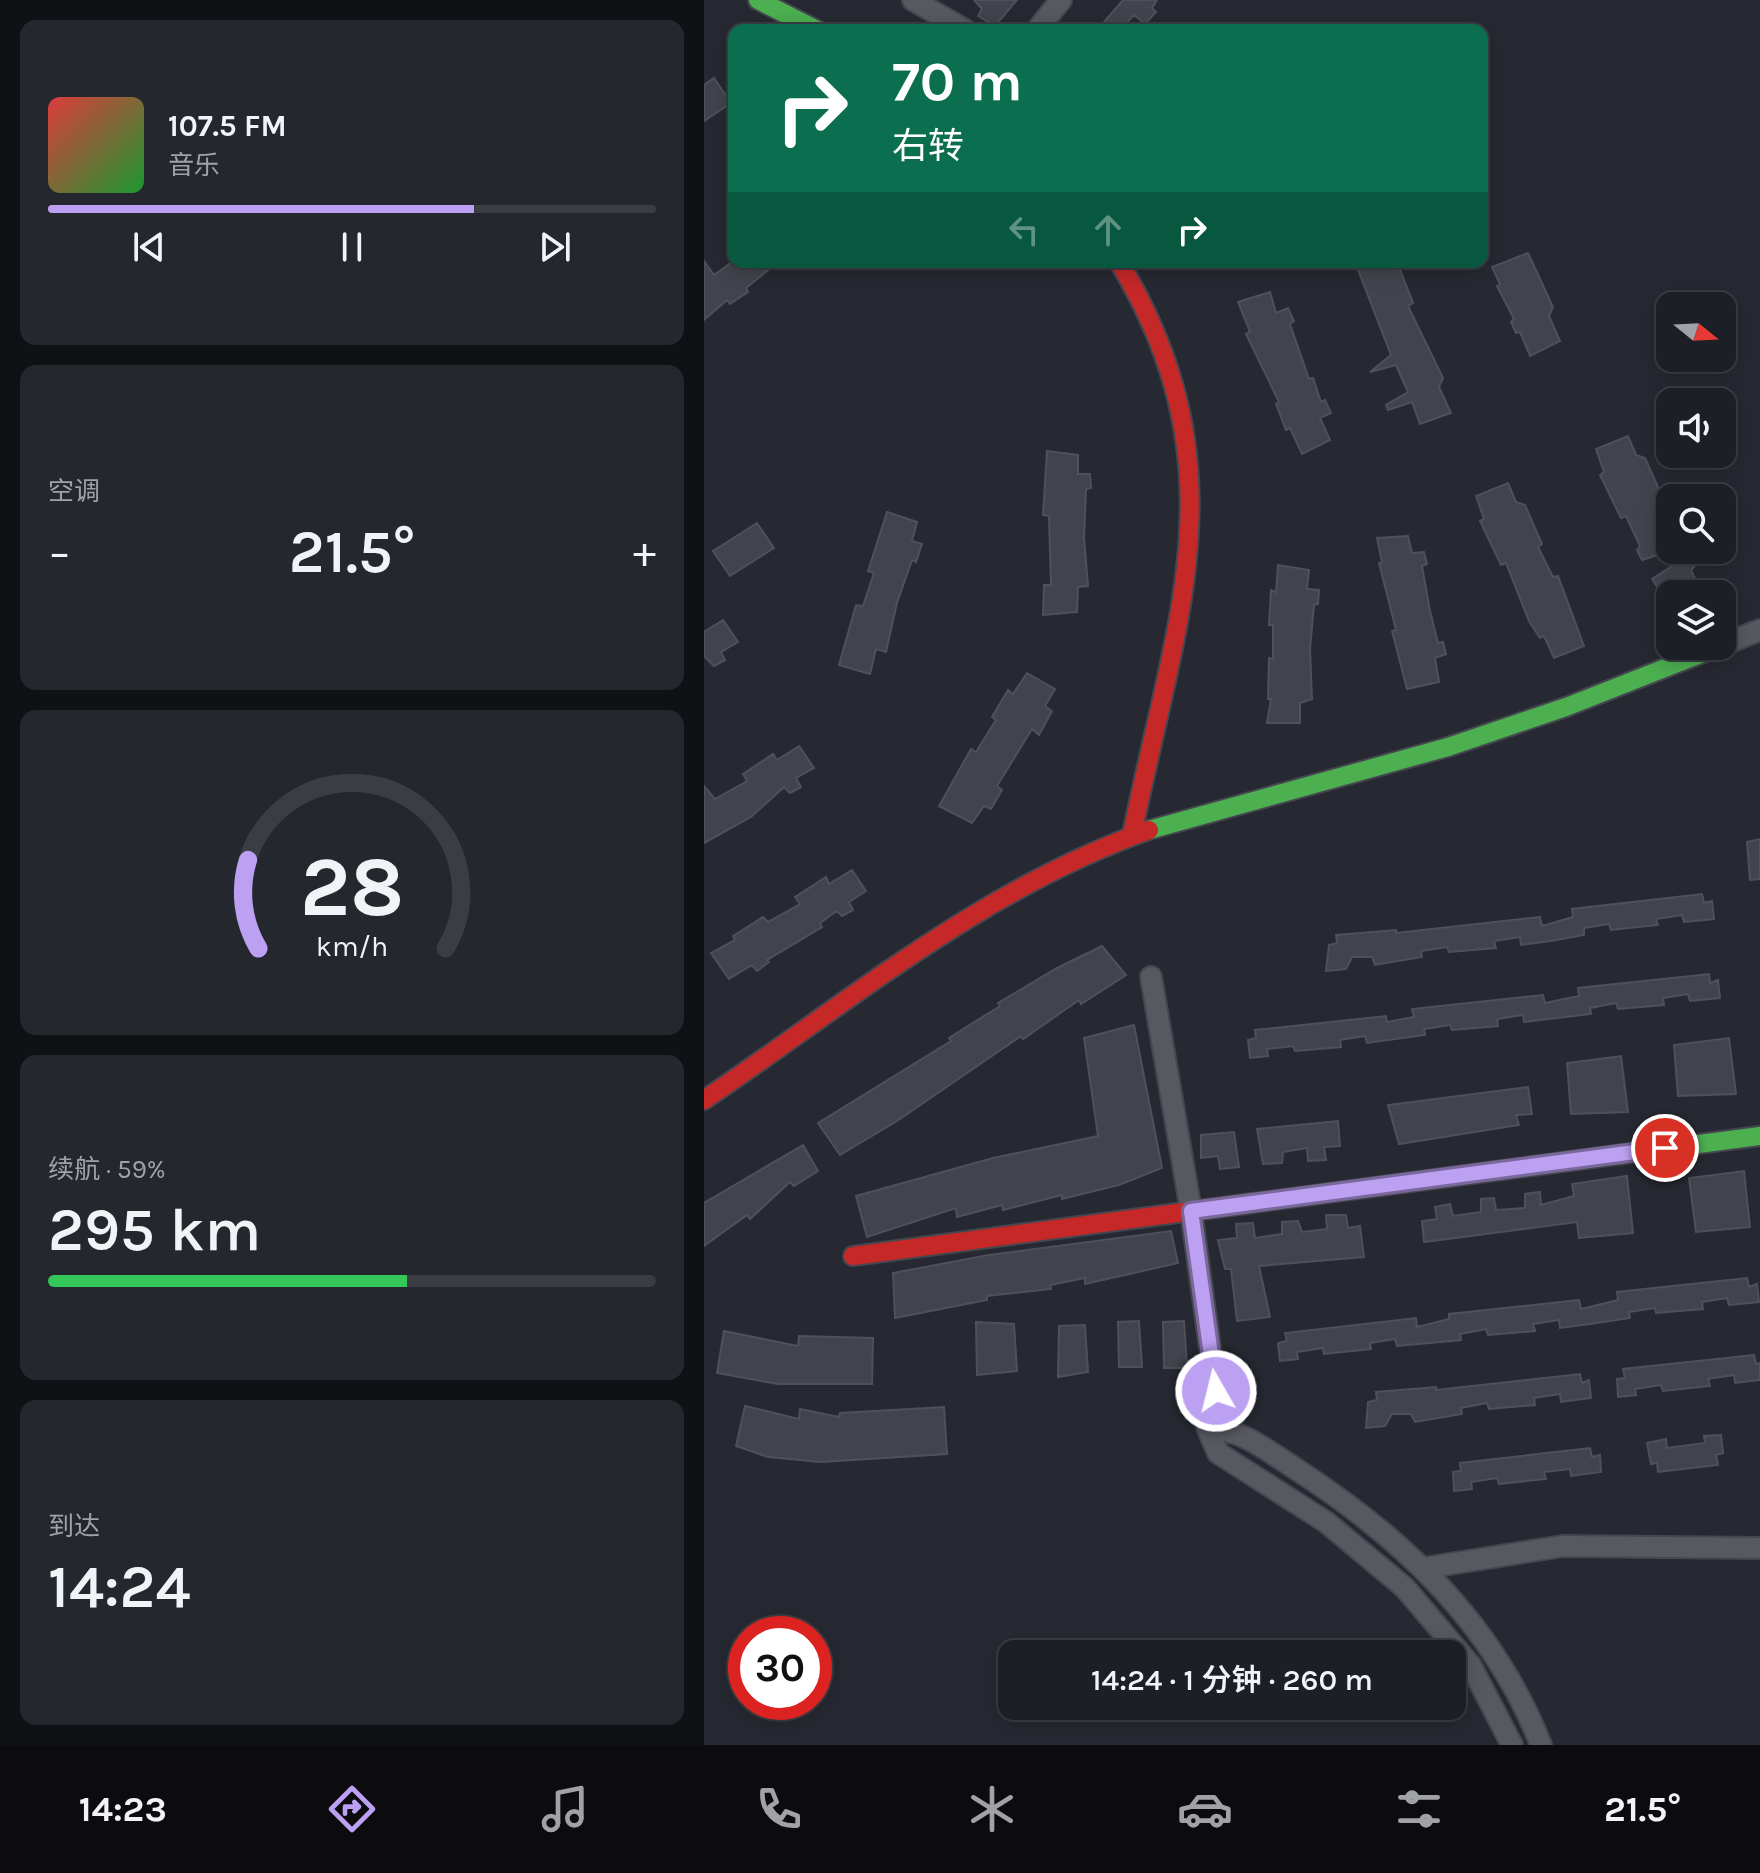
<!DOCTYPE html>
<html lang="zh">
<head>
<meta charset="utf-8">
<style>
  :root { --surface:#1d1f26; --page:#25272e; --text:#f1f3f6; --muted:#a0a2a7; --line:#3b3d43; --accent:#bca0f2 }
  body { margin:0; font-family:Karla,"Noto Sans SC",sans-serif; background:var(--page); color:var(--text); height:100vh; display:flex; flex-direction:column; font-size:30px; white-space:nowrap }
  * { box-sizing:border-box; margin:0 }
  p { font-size:26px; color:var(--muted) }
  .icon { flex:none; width:44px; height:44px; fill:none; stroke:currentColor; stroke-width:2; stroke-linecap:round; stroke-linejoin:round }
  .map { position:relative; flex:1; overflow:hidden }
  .side { display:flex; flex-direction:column; gap:20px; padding:20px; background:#101115; width:704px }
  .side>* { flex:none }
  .top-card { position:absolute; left:24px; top:24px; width:760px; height:244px; border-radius:16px; box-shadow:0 4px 20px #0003,0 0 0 2px var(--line); background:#0b6e4f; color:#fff; overflow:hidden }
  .needle { width:52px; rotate:108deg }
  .fabs { position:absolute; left:952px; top:292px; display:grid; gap:16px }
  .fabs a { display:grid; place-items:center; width:80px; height:80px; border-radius:16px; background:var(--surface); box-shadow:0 4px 20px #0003,0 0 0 2px var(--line); font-size:40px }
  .speed { position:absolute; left:24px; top:1616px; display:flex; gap:16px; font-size:40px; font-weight:700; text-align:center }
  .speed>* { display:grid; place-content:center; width:104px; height:104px; border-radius:50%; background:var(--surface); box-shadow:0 4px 20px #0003,0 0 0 2px var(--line); line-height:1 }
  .speed .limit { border:12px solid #d22; background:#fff; color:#111 }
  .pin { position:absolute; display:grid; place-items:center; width:68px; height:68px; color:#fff; margin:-34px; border:4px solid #fff; border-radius:50%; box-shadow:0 2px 8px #0007 }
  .me { position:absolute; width:88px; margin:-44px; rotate:352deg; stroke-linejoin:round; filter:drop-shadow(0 0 6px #0008) }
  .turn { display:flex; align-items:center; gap:28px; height:168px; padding:0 32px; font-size:36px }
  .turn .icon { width:104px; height:104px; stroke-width:2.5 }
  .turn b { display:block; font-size:56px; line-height:68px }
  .lanes { display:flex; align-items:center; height:76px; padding:0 32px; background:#0003; justify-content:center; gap:40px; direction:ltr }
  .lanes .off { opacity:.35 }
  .big { font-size:60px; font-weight:600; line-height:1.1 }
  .side .card { flex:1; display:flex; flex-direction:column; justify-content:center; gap:12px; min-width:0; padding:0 28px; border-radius:16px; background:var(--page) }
  .side .dial { align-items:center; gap:0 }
  .dial svg { height:208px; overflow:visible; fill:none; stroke:var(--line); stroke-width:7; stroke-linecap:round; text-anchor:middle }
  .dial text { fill:var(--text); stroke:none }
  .song { display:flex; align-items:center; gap:24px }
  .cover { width:96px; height:96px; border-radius:12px; background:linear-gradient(135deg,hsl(0 70% 55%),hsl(130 70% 35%)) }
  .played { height:8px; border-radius:4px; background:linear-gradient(90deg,var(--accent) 70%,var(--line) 70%) }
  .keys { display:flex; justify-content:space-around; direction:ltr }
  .heat { display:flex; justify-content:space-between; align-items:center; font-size:44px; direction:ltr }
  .charge { height:12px; border-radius:6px; background:linear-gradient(90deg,#34c759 59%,var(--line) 0) }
  .trip { position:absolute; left:294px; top:1640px; width:468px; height:80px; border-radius:16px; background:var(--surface); box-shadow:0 4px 20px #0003,0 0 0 2px var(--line); font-weight:600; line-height:80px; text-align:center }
  .dock { display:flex; height:128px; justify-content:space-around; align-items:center; background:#0c0c0f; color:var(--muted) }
  .dock .icon { width:56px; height:56px }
  .dock .active { color:var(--accent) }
  .dock b { font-size:36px; color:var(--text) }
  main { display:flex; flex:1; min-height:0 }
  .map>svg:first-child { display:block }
</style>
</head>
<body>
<main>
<section class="side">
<div class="card">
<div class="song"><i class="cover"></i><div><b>107.5 FM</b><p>音乐</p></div></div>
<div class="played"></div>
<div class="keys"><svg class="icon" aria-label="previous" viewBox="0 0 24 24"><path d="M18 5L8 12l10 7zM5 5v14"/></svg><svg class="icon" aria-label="pause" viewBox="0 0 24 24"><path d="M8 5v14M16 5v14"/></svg><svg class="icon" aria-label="next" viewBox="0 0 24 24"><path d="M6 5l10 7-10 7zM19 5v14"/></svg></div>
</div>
<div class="card"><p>空调</p>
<div class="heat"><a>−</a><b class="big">21.5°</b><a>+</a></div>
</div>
<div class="card dial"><svg viewBox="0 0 100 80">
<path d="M14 69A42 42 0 1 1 86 69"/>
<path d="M14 69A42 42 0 0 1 10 35" stroke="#bca0f2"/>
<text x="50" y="56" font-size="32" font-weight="700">28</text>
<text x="50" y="72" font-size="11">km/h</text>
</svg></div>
<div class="card"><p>续航 · 59%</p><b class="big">295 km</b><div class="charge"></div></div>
<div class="card"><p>到达</p><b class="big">14:24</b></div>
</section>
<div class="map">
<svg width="1056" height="1745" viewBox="0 0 1056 1745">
  <rect width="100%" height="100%" fill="#272932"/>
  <path fill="#42444d" stroke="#4f505a" stroke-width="2" d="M270,0H313L291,26L274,16L278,9Z
    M419,0H453L448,8L452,12L441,24L430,15L416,30H393Z
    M10,78L27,103L0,121V85Z
    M824,253L849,307L845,316L856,341L826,356L816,332L812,333L807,322L810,319L793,286L796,284L788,267Z
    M0,261L10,275L28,262H74L42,288L44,292L26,304L23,300L0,320Z
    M651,262H693L709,303L704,306L739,378L735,387L747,413L716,424L708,402L684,410L682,405L704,392L692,365L666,372L687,355Z
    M566,292L572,313L584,308L590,321L586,324L605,379L609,378L617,402L621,400L627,413L616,418L626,440L598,454L586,428L582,430L572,404L575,402L542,334L546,332L534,302Z
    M924,436L932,455L941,458L958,496L953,500L966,524V551L938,560L933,550L936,546L922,516L917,518L896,475L900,472L892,449Z
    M343,451L374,455V474H386L387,488L382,489L380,537L384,586L374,587L373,612L339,615L340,585H347L345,516L339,515Z
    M804,483L812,502L821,505L838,544L834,547L849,577L854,576L880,646L850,658L840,636L836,638L825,621L802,563L797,565L776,521L780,519L772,496Z
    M183,512L213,522L208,541L218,544L212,562L208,560L193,603L182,652L172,649L166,674L135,665L152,605L159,606L170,573L164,571Z
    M53,523L70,548L26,576L9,551Z
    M704,536L708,553L720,552L723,564L718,566L726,611L734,643L739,642L742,654L731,658L735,682L703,689L688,631L692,630L675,563L678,562L673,538Z
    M985,555L990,567L987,570L998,594H962L960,589L956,591L948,579Z
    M574,565L605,570L603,589L615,590L614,604L610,605L606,649L608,699L596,703V723H563L567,699H564L565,658L569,659V625H565L567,590L572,592Z
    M19,620L34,642L17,652L21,660L10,666L0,656V632Z
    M323,673L351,689L341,706L348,711L335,735L328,729L293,786L298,790L287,809L280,806L268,823L235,806L267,749L272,752L292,720L288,717L304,690L309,694Z
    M95,746L110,768L92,778L97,787L86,793L80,787L47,817L0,843V786L11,799L43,781L39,774L69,754L73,760Z
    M1056,839V879L1046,880L1043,842Z
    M148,870L162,891L145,902L149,910L138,916L133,911L116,923L118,927L63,960L65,962L53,971L48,965L25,979L7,953L31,940L29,936L59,917L64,922L96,904L91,897L122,877L125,884Z
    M998,894L1000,903L1008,901L1010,919L980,922L978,915L952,919L954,925L907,930L905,924L880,928V935L847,941L817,945L816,937L790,941L792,948L745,952L743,947L717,951L718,957L671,965L668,957H648L642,969L622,971L625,945L633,943L632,935L692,930V933L836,917L838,926L869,917L868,909Z
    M398,946L422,975L377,1004L375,1000L319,1039L317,1036L193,1121L136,1155L114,1123L247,1041L245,1038L296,1006L294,1003L353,968Z
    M1005,974L1006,983L1014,980L1016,998L986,1001L984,994L959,998L960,1005L914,1009L912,1003L886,1008L887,1014L820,1022L819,1015L793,1019L794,1026L748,1030L746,1025L720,1029L721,1035L663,1043L661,1036L636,1040L637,1047L591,1051L589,1046L563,1049L564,1056L546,1058L544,1040L552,1038L551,1030L682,1016L683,1022L710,1017L708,1009L839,995L841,1003L875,996L874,988Z
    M430,1025L458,1168L415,1185L358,1199V1195L299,1210L298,1205L253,1217L252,1208L163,1237L152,1196L289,1158L394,1136L380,1038Z
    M1025,1038L1032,1094L974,1096L970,1045Z
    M917,1056L924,1112L867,1114L863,1063Z
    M824,1087L828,1114L812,1115L815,1125L695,1144L684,1105Z
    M634,1121L636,1146L620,1147L622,1160L604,1161L603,1148L579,1152L578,1163L559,1164L553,1129Z
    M530,1132L535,1167L516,1169L514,1156L497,1158V1135Z
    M99,1145L114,1171L90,1186L86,1182L46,1219L43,1215L0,1246V1203Z
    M1040,1171L1046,1227L992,1232L985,1178Z
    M923,1176L929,1233L875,1238L873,1222L720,1242L718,1221L733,1219L731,1207L746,1204L749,1216L777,1212V1199L790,1198L792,1210L821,1208V1194L836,1192L837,1205L870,1196L868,1184Z
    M622,1215H642L644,1228L656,1226L660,1257L555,1266L566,1317L533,1321L527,1269H521L514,1240L533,1238L532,1224L549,1223L551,1238L578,1234V1222L594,1221L598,1232L623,1229Z
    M467,1231L474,1263L381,1284V1278L346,1285L347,1289L283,1296V1300L191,1318L189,1273L285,1255Z
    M1043,1278L1045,1287L1053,1284L1055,1302L1025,1305L1023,1298L998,1302L999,1309L952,1313L951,1308L925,1312L926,1318L886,1324L856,1328L855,1320L829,1324L831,1331L784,1335L782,1329L756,1334L757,1340L693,1346L691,1339L666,1343L667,1349L620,1354L619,1348L593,1352L594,1359L576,1361L574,1343L583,1341L581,1333L712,1318L713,1327L745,1319V1314L875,1300L877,1309L914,1300L913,1292Z
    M435,1321L438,1367H415L414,1322Z
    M480,1321L483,1368H460L459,1322Z
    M272,1322L310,1324L313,1371L273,1375Z
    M381,1325L384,1372L354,1377L355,1326Z
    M20,1331L94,1346L95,1336L169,1338L168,1384H74L13,1373Z
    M1050,1355L1052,1364L1056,1363V1380L1031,1383L1030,1375L1004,1379L1006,1386L959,1391L957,1385L931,1389L932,1395L914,1397L913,1379L921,1378L919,1369Z
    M876,1374L878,1383L885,1380L887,1398L857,1402L856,1394L830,1398L831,1405L785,1409L783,1403L757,1408L758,1414L711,1422L707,1414H688L681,1426L662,1428L664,1402L673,1400L672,1392L732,1387V1390Z
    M41,1406L95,1419L96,1409L135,1417L136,1413L240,1407L243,1454L117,1462L64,1457L32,1446Z
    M1017,1435L1019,1453L1012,1455L1014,1465L954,1472L953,1463L947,1464L943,1443L962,1439L963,1448L1001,1443L1000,1436Z
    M886,1448L888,1457L896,1455L897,1472L867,1476L866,1469L840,1472L842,1479L795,1484L793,1478L767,1482L768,1489L750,1491L749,1472L757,1471L756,1463Z"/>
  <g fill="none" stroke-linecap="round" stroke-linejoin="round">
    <defs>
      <path id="street" d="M209,0L261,30
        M333,30L357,0
        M1018,645L1056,630
        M447,977L487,1211L512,1391L503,1427L514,1453L622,1522L701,1588L767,1666L808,1745
        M503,1427C539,1430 564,1451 595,1471C701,1540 790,1625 837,1745
        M720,1568L859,1546L1056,1548"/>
      <path id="fast" d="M54,0L113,30
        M445,830L744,747L862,707L1017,646
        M549,1203L1056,1136"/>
      <path id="jam" d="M415,262C539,469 471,620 428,835
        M0,1100C145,1002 278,889 445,830
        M149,1256L549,1203"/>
    </defs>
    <use href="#street" stroke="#45464f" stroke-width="24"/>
    <use href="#fast" stroke="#45464f" stroke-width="22"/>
    <use href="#jam" stroke="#45464f" stroke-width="22"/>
    <use href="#street" stroke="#575860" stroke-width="20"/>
    <use href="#fast" stroke="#4caf50" stroke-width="18"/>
    <use href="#jam" stroke="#c62828" stroke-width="18"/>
  </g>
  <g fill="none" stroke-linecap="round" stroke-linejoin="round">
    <defs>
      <path id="route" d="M512,1391L487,1211L961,1148"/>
    </defs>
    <use href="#route" stroke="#7a689d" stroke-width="20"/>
    <use href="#route" stroke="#bca0f2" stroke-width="14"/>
  </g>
</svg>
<div class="fabs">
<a><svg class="needle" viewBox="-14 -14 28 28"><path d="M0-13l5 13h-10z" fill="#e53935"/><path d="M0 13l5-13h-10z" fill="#a0a2a7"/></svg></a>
<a><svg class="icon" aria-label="sound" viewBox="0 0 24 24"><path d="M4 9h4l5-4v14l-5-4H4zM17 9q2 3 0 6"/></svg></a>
<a><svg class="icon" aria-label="search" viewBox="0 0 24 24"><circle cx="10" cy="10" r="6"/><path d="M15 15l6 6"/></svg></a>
<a><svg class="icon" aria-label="layers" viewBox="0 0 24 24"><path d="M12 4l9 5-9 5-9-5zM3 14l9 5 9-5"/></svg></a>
</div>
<div class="speed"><div class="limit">30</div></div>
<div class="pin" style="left:961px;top:1148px;background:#d93025"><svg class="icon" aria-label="arrive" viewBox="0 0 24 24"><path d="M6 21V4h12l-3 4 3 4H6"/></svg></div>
<svg class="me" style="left:512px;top:1391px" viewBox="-20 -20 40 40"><circle r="17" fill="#bca0f2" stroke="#fff" stroke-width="3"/><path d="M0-11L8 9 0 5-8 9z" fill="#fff"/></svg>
<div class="trip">14:24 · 1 分钟 · 260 m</div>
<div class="top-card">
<div class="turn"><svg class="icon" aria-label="right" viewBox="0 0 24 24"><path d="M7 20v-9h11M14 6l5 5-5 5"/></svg><div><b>70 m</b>右转</div></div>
<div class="lanes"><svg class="icon off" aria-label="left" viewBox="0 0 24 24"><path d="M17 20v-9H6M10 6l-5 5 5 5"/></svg><svg class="icon off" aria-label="ahead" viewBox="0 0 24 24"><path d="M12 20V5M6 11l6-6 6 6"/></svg><svg class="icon" aria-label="right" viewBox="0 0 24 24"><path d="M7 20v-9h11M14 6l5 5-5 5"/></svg></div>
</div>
</div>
</main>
<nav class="dock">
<b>14:23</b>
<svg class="icon active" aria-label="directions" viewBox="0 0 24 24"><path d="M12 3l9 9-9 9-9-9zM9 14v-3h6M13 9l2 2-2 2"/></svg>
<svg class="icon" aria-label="music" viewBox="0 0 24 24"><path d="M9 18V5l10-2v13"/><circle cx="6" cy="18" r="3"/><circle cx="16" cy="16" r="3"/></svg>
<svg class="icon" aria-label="phone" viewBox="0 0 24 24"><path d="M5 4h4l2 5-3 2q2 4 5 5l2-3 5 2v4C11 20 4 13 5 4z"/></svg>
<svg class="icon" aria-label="climate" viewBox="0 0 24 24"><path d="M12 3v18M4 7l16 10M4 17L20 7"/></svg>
<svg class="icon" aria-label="car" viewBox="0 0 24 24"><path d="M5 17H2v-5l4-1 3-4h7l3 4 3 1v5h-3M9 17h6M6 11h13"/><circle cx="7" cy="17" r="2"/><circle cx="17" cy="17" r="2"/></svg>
<svg class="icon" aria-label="filters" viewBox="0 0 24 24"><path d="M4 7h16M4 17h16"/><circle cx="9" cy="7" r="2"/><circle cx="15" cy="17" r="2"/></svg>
<b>21.5°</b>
</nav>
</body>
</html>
